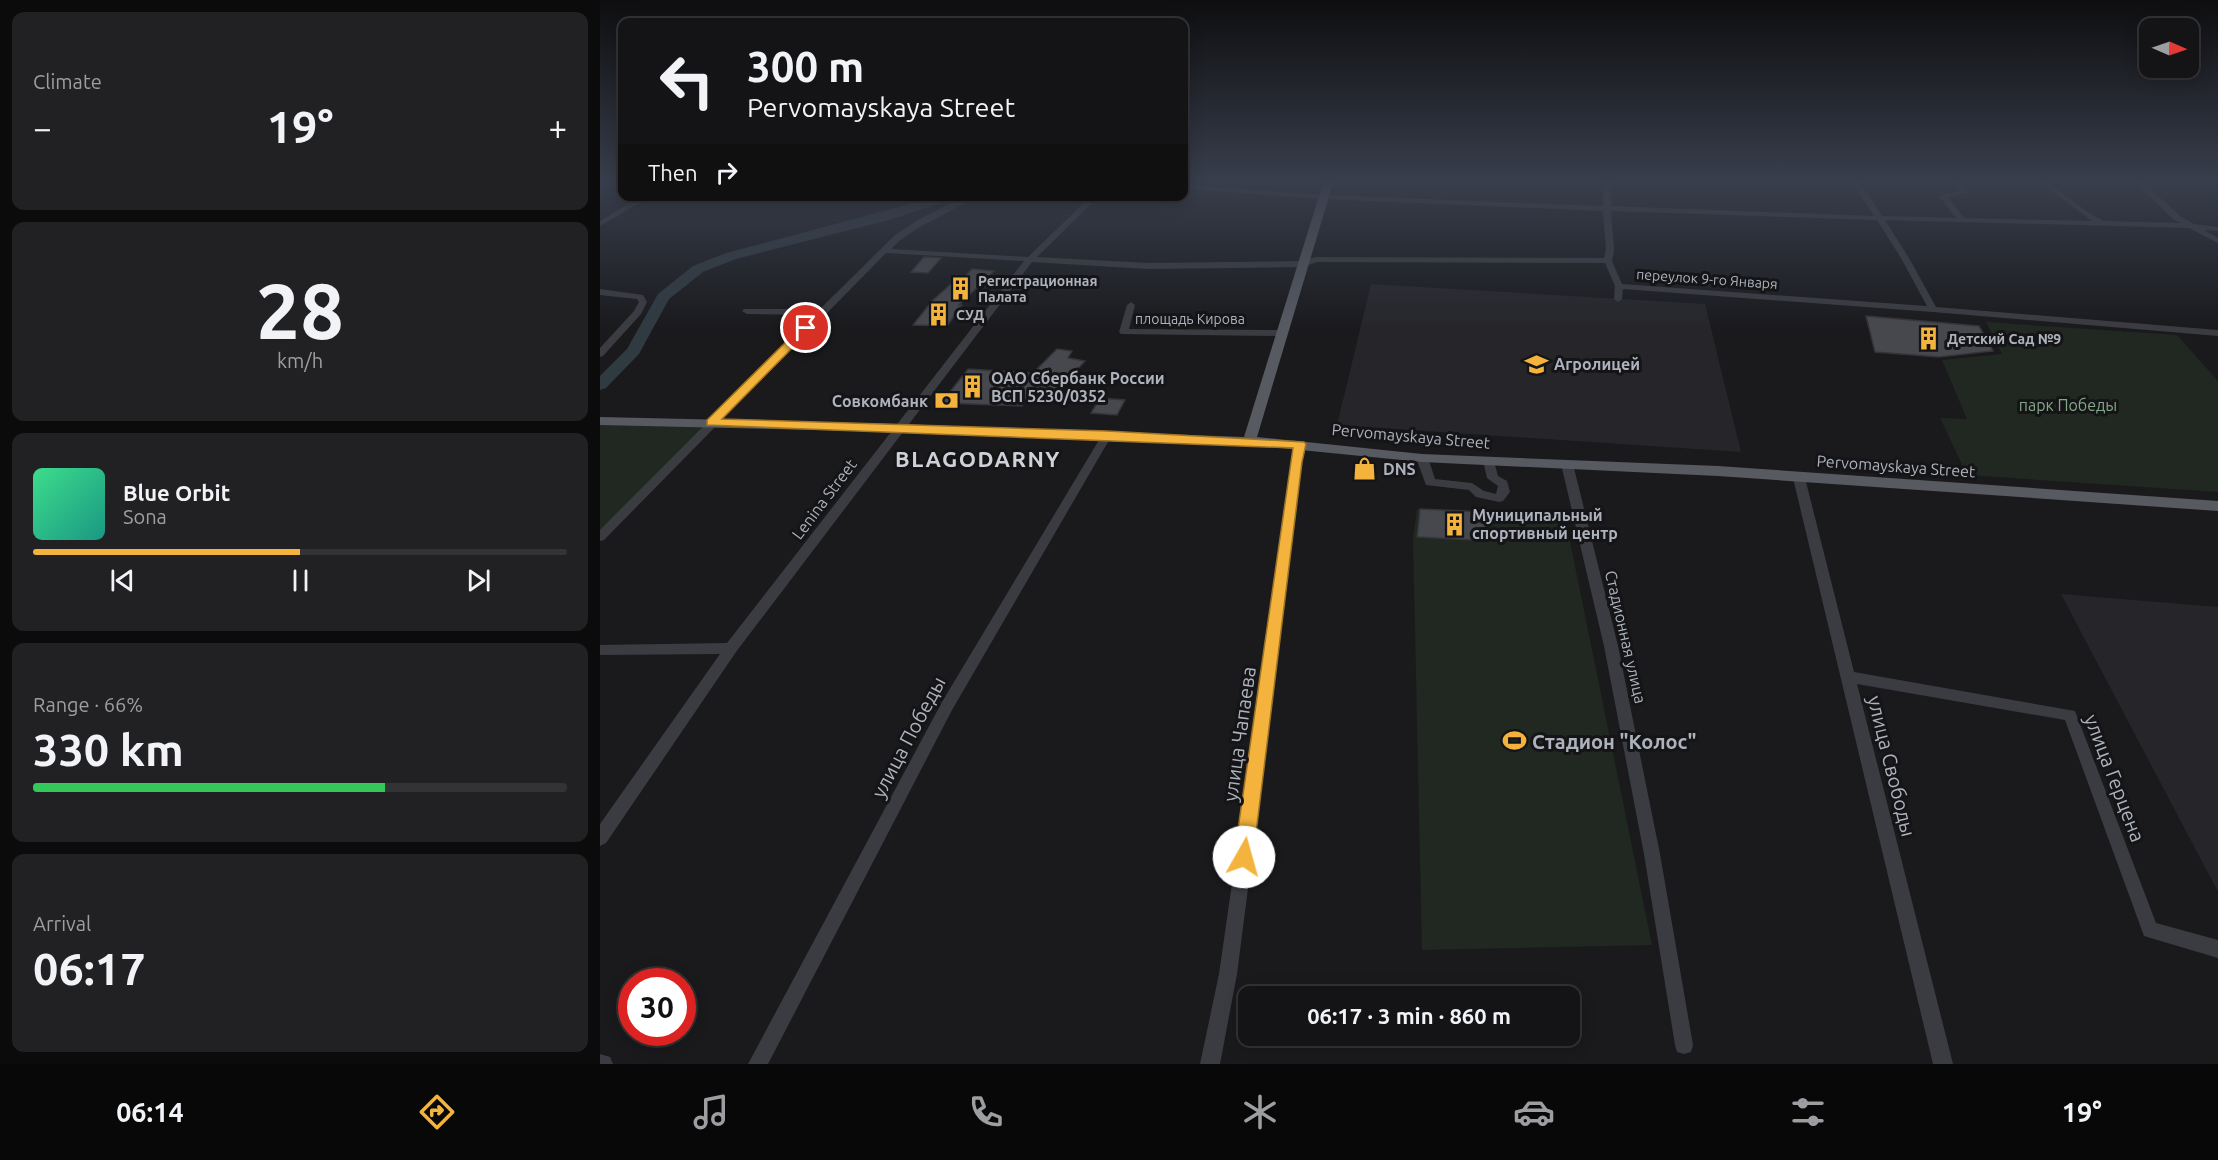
<!DOCTYPE html>
<html lang="en">
<head>
<meta charset="utf-8">
<style>
  :root { --surface:#141416; --page:#212123; --text:#f1f3f6; --muted:#9d9ea1; --line:#333335; --accent:#f3b33c }
  body { margin:0; font-family:Ubuntu,sans-serif; background:var(--page); color:var(--text); height:100vh; display:flex; flex-direction:column; font-size:22px; white-space:nowrap }
  * { box-sizing:border-box; margin:0 }
  p { font-size:20px; color:var(--muted) }
  .icon { flex:none; width:33px; height:33px; fill:none; stroke:currentColor; stroke-width:2; stroke-linecap:round; stroke-linejoin:round }
  .map { position:relative; flex:1; overflow:hidden }
  .sheet { display:flex; flex-direction:column; gap:12px; padding:12px; background:#0b0b0c; width:600px }
  .sheet>* { flex:none }
  .guide { position:absolute; left:18px; top:18px; width:570px; height:183px; border-radius:12px; box-shadow:0 3px 15px #0003,0 0 0 2px var(--line); background:#141416; color:var(--text); overflow:hidden }
  .needle { width:39px; rotate:92deg }
  .tools { position:absolute; left:1539px; top:18px; display:grid; gap:12px }
  .tools a { display:grid; place-items:center; width:60px; height:60px; border-radius:12px; background:var(--surface); box-shadow:0 3px 15px #0003,0 0 0 2px var(--line); font-size:30px }
  .speed { position:absolute; left:18px; top:968px; display:flex; gap:12px; font-size:30px; font-weight:700; text-align:center }
  .speed>* { display:grid; place-content:center; width:78px; height:78px; border-radius:50%; background:var(--surface); box-shadow:0 3px 15px #0003,0 0 0 2px var(--line); line-height:1 }
  .speed .limit { border:9px solid #d22; background:#fff; color:#111 }
  .pin { position:absolute; display:grid; place-items:center; width:51px; height:51px; color:#fff; margin:-26px; border:3px solid #fff; border-radius:50%; box-shadow:0 2px 6px #0007 }
  .me { position:absolute; width:66px; margin:-33px; rotate:7deg; stroke-linejoin:round; filter:drop-shadow(0 0 4px #0008) }
  .turn { display:flex; align-items:center; gap:21px; height:126px; padding:0 30px; font-size:27px }
  .turn .icon { width:78px; height:78px; stroke-width:2.5 }
  .turn b { display:block; font-size:42px; line-height:51px }
  .then { display:flex; align-items:center; height:57px; padding:0 30px; background:#0003; gap:12px; font-size:22px }
  .big { font-size:45px; font-weight:600; line-height:1.1 }
  .sheet .card { flex:1; display:flex; flex-direction:column; justify-content:center; gap:9px; min-width:0; padding:0 21px; border-radius:12px; background:var(--page) }
  .sheet .dial { align-items:center; gap:0 }
  .dial b { font-size:78px; line-height:1 }
  .song { display:flex; align-items:center; gap:18px }
  .cover { width:72px; height:72px; border-radius:9px; background:linear-gradient(135deg,hsl(150 70% 55%),hsl(170 70% 35%)) }
  .played { height:6px; border-radius:3px; background:linear-gradient(90deg,var(--accent) 50%,var(--line) 50%) }
  .keys { display:flex; justify-content:space-around; direction:ltr }
  .heat { display:flex; justify-content:space-between; align-items:center; font-size:33px; direction:ltr }
  .charge { height:9px; border-radius:4px; background:linear-gradient(90deg,#34c759 66%,var(--line) 0) }
  .trip { position:absolute; left:638px; top:986px; width:342px; height:60px; border-radius:12px; background:var(--surface); box-shadow:0 3px 15px #0003,0 0 0 2px var(--line); font-weight:600; line-height:60px; text-align:center }
  .tab-bar { display:flex; height:96px; justify-content:space-around; align-items:center; background:#080809; color:var(--muted) }
  .tab-bar .icon { width:42px; height:42px }
  .tab-bar .active { color:var(--accent) }
  .tab-bar b { font-size:27px; color:var(--text) }
  main { display:flex; flex:1; min-height:0 }
  .map>svg:first-child { display:block }
</style>
</head>
<body>
<main>
<section class="sheet">
<div class="card"><p>Climate</p>
<div class="heat"><a>−</a><b class="big">19°</b><a>+</a></div>
</div>
<div class="card dial"><b>28</b><p>km/h</p></div>
<div class="card">
<div class="song"><i class="cover"></i><div><b>Blue Orbit</b><p>Sona</p></div></div>
<div class="played"></div>
<div class="keys"><svg class="icon" aria-label="previous" viewBox="0 0 24 24"><path d="M18 5L8 12l10 7zM5 5v14"/></svg><svg class="icon" aria-label="pause" viewBox="0 0 24 24"><path d="M8 5v14M16 5v14"/></svg><svg class="icon" aria-label="next" viewBox="0 0 24 24"><path d="M6 5l10 7-10 7zM19 5v14"/></svg></div>
</div>
<div class="card"><p>Range · 66%</p><b class="big">330 km</b><div class="charge"></div></div>
<div class="card"><p>Arrival</p><b class="big">06:17</b></div>
</section>
<div class="map">
<svg width="1618" height="1064" viewBox="0 0 1618 1064">
  <rect width="100%" height="100%" fill="#1a1a1d"/>
  <path fill="#26262a" d="M771,284L1105,304L1141,452L737,425Z
    M1461,594L1618,607V890H1617Z"/>
  <path fill="#202821" d="M1386,322L1577,335L1618,381V492L1367,475L1340,418L1367,419L1342,360L1402,354Z
    M106,424L0,534V425Z
    M817,509L965,517L1052,945L822,950L813,537Z"/>
  <g fill="none" stroke-linecap="round" stroke-linejoin="round">
    <path fill="#303a41" fill-rule="evenodd" d="M341,196H362L289,220L136,259L103,272L69,299L39,354L6,388L0,390V376L27,349L58,294L93,266L126,253Z"/>
  </g>
  <path fill="#47484d" stroke="#343439" stroke-width="1.5" d="M324,257L341,258L328,273L311,272Z
    M372,269L394,271L359,305H362L347,326L313,325L332,301L351,284L357,285Z
    M1266,316L1379,326L1393,351L1339,357L1275,352Z
    M457,349L472,351L468,358L485,361L459,390L442,388L436,396H429L422,406L341,403L368,369L433,373Z
    M500,398L525,400L517,415L491,413Z
    M820,509L888,512L890,541L817,537Z"/>
  <g fill="none" stroke-linecap="round" stroke-linejoin="round">
    <path fill="#3b3c42" fill-rule="evenodd" d="M1004,180H1012L1011,206L1274,216L1251,180H1259L1282,216L1356,218L1339,196L1360,191L1349,180H1357L1369,192L1348,197L1364,218L1492,221L1437,180H1445L1489,213L1504,221L1581,223L1574,220L1533,180H1541L1580,216L1594,224L1618,227V231L1604,230L1618,238V243L1589,228L1285,220L1309,258L1336,307L1618,330V336L1333,312L1023,289L1022,299L1018,302L1014,299L1015,286L1005,263L717,262L703,267L548,269L432,262L136,652L6,843L0,846V824L120,654L0,655V645L127,643L424,261L286,253L4,540L0,541V530L214,315L147,314L142,311L144,309H220L295,235L316,221L365,196H375C348,216 315,224 291,249L428,257L491,196H499L437,257L548,263L702,261L716,257L1004,258L1006,250L1003,211L724,199L584,189V185L724,195L1003,206ZM1011,211L1277,220L1301,258L1327,306L1022,284L1012,261L1014,250Z
      M1150,180H1158L1159,181L1155,183Z
      M42,196H51L0,226V221Z
      M0,289L43,295L47,302L41,314L3,356L0,357V348L34,311L39,302L37,299L0,295Z
      M531,302L535,305L529,329L682,330L687,333L682,336L521,334L519,332L527,305Z
      M507,432L512,435L352,710L168,1064H148L342,702L502,435Z
      M700,441L705,444L637,974L620,1064H600L619,974L695,444Z
      M822,454L828,458L835,479L872,483L884,491L896,494L898,486L887,478L883,461L885,458H893L898,476L907,481L910,492L903,501L899,502L876,497L869,490L826,485L816,458Z
      M967,460L973,464L1018,646L1060,854L1093,1045L1091,1052L1084,1054L1077,1052L1075,1045L1044,854L1004,646L961,464Z
      M1199,474L1205,478L1254,672L1475,711L1556,923L1618,940V958L1544,936L1465,720L1257,684L1353,1064H1333L1193,478Z
      M0,1054L10,1057L13,1064H0Z"/>
    <path fill="#575a61" fill-rule="evenodd" d="M724,180H734L657,437L822,454L1118,466L1618,501V511L1118,476L822,462L649,445L300,432L0,425V417L300,424L644,437Z"/>
  </g>
  <linearGradient id="sky" x2="0" y2="1"><stop stop-color="#0e0e10"/><stop offset="0.55" stop-color="#383e4c"/><stop offset="1" stop-color="#383e4c" stop-opacity="0"/></linearGradient>
  <rect width="1618" height="329" fill="url(#sky)"/>
  <path fill="#f3b33c" stroke="#9e7427" stroke-width="1.5" d="M206,325L211,328L210,330L122,419L507,431L704,442L706,444L702,462L653,857L650,864L644,866L637,864L634,857L693,448L107,425V420L202,326Z"/>
  <defs>
    <symbol id="building-bare" viewBox="-9 -9 18 18"><path d="M-4-6H4V6H1V3H-1V6H-4ZM-2.5-4.3h1.7v1.8h-1.7ZM.8-4.3h1.7v1.8H.8ZM-2.5-1h1.7V.8h-1.7ZM.8-1h1.7V.8H.8Z" fill="#f3b33c" stroke="#151518" stroke-width="2.5" paint-order="stroke"/></symbol>
    <symbol id="university-bare" viewBox="-9 -9 18 18"><path d="M0-5L7-2L0 1L-7-2ZM-4 1L0 2.5L4 1V4Q0 6-4 4Z" fill="#f3b33c" stroke="#151518" stroke-width="2.5" paint-order="stroke"/></symbol>
    <symbol id="bank-bare" viewBox="-9 -9 18 18"><path d="M-6-4H6V4H-6ZM0-2.3a2.3 2.3 0 1 0 0 4.6a2.3 2.3 0 1 0 0-4.6Z" fill="#f3b33c" stroke="#151518" stroke-width="2.5" paint-order="stroke"/></symbol>
    <symbol id="shop-bare" viewBox="-9 -9 18 18"><path d="M-5-2.5h2.3a2.7 3.5 0 0 1 5.4 0H5L5.5 6h-11ZM-1.5-2.5h3a1.5 2.3 0 0 0-3 0Z" fill="#f3b33c" stroke="#151518" stroke-width="2.5" paint-order="stroke"/></symbol>
    <symbol id="stadium-bare" viewBox="-9 -9 18 18"><path d="M0-5a6.5 5 0 1 0 0 10a6.5 5 0 1 0 0-10ZM-3.5-1.8h7v3.6h-7Z" fill="#f3b33c" stroke="#151518" stroke-width="2.5" paint-order="stroke"/></symbol>
  </defs>
  <g fill-rule="evenodd">
    <use href="#building-bare" x="344" y="272" width="33" height="33"/>
    <use href="#building-bare" x="322" y="298" width="33" height="33"/>
    <use href="#building-bare" x="1312" y="322" width="33" height="33"/>
    <use href="#university-bare" x="920" y="348" width="33" height="33"/>
    <use href="#building-bare" x="356" y="370" width="33" height="33"/>
    <use href="#bank-bare" x="330" y="384" width="33" height="33"/>
    <use href="#shop-bare" x="748" y="452" width="33" height="33"/>
    <use href="#building-bare" x="838" y="508" width="33" height="33"/>
    <use href="#stadium-bare" x="898" y="724" width="33" height="33"/>
  </g>
  <g text-anchor="middle" dominant-baseline="central" stroke-width="6" stroke-linejoin="round" paint-order="stroke">
    <g font-size="14" fill="#adb2bc" stroke="#151518">
      <text transform="translate(1107 279) rotate(4)">переулок 9-го Января</text>
      <text x="590" y="319">площадь Кирова</text>
    </g>
    <g font-size="14" font-weight="bold" fill="#adb2bc" stroke="#151518" text-anchor="start">
      <text x="378" y="281">Регистрационная<tspan x="378" dy="16">Палата</tspan></text>
      <text x="356" y="315">СУД</text>
      <text x="1347" y="339">Детский Сад №9</text>
    </g>
    <g font-size="16" font-weight="bold" fill="#adb2bc" stroke="#151518" text-anchor="start">
      <text x="954" y="364">Агролицей</text>
      <text x="391" y="378">ОАО Сбербанк России<tspan x="391" dy="18">ВСП 5230/0352</tspan></text>
      <text x="328" y="401" text-anchor="end">Совкомбанк</text>
      <text x="783" y="469">DNS</text>
      <text x="872" y="515">Муниципальный<tspan x="872" dy="18">спортивный центр</tspan></text>
    </g>
    <g font-size="16" fill="#84a786" stroke="#151518">
      <text x="1468" y="405">парк Победы</text>
    </g>
    <g font-size="16" fill="#adb2bc" stroke="#151518">
      <text transform="translate(811 436) rotate(5)">Pervomayskaya Street</text>
      <text transform="translate(1296 466) rotate(4)">Pervomayskaya Street</text>
      <text transform="translate(224 499) rotate(-53)">Lenina Street</text>
      <text transform="translate(1026 637) rotate(77)">Стадионная улица</text>
    </g>
    <g font-size="20" fill="#adb2bc" stroke="#151518">
      <text transform="translate(639 734) rotate(-82)">улица Чапаева</text>
      <text transform="translate(308 737) rotate(-62)">улица Победы</text>
      <text transform="translate(1292 766) rotate(76)">улица Свободы</text>
      <text transform="translate(1515 778) rotate(69)">улица Герцена</text>
    </g>
    <g font-size="20" font-weight="bold" fill="#adb2bc" stroke="#151518" text-anchor="start">
      <text x="932" y="741">Стадион "Колос"</text>
    </g>
    <g font-size="22" font-weight="bold" letter-spacing="1.5" fill="#ced1d8" stroke="#151518">
      <text x="378" y="458">BLAGODARNY</text>
    </g>
  </g>
</svg>
<div class="tools">
<a><svg class="needle" viewBox="-14 -14 28 28"><path d="M0-13l5 13h-10z" fill="#e53935"/><path d="M0 13l5-13h-10z" fill="#9d9ea1"/></svg></a>
</div>
<div class="speed"><div class="limit">30</div></div>
<div class="pin" style="left:206px;top:328px;background:#d93025"><svg class="icon" aria-label="arrive" viewBox="0 0 24 24"><path d="M6 21V4h12l-3 4 3 4H6"/></svg></div>
<svg class="me" style="left:644px;top:857px" viewBox="-20 -20 40 40"><circle r="19" fill="#fff"/><path d="M0-13L10 11 0 6-10 11z" fill="#f3b33c"/></svg>
<div class="trip">06:17 · 3 min · 860 m</div>
<div class="guide">
<div class="turn"><svg class="icon" aria-label="left" viewBox="0 0 24 24"><path d="M17 20v-9H6M10 6l-5 5 5 5"/></svg><div><b>300 m</b>Pervomayskaya Street</div></div>
<div class="then">Then<svg class="icon" aria-label="right" viewBox="0 0 24 24"><path d="M7 20v-9h11M14 6l5 5-5 5"/></svg></div>
</div>
</div>
</main>
<nav class="tab-bar">
<b>06:14</b>
<svg class="icon active" aria-label="directions" viewBox="0 0 24 24"><path d="M12 3l9 9-9 9-9-9zM9 14v-3h6M13 9l2 2-2 2"/></svg>
<svg class="icon" aria-label="music" viewBox="0 0 24 24"><path d="M9 18V5l10-2v13"/><circle cx="6" cy="18" r="3"/><circle cx="16" cy="16" r="3"/></svg>
<svg class="icon" aria-label="phone" viewBox="0 0 24 24"><path d="M5 4h4l2 5-3 2q2 4 5 5l2-3 5 2v4C11 20 4 13 5 4z"/></svg>
<svg class="icon" aria-label="climate" viewBox="0 0 24 24"><path d="M12 3v18M4 7l16 10M4 17L20 7"/></svg>
<svg class="icon" aria-label="car" viewBox="0 0 24 24"><path d="M5 17H2v-5l4-1 3-4h7l3 4 3 1v5h-3M9 17h6M6 11h13"/><circle cx="7" cy="17" r="2"/><circle cx="17" cy="17" r="2"/></svg>
<svg class="icon" aria-label="filters" viewBox="0 0 24 24"><path d="M4 7h16M4 17h16"/><circle cx="9" cy="7" r="2"/><circle cx="15" cy="17" r="2"/></svg>
<b>19°</b>
</nav>
</body>
</html>
